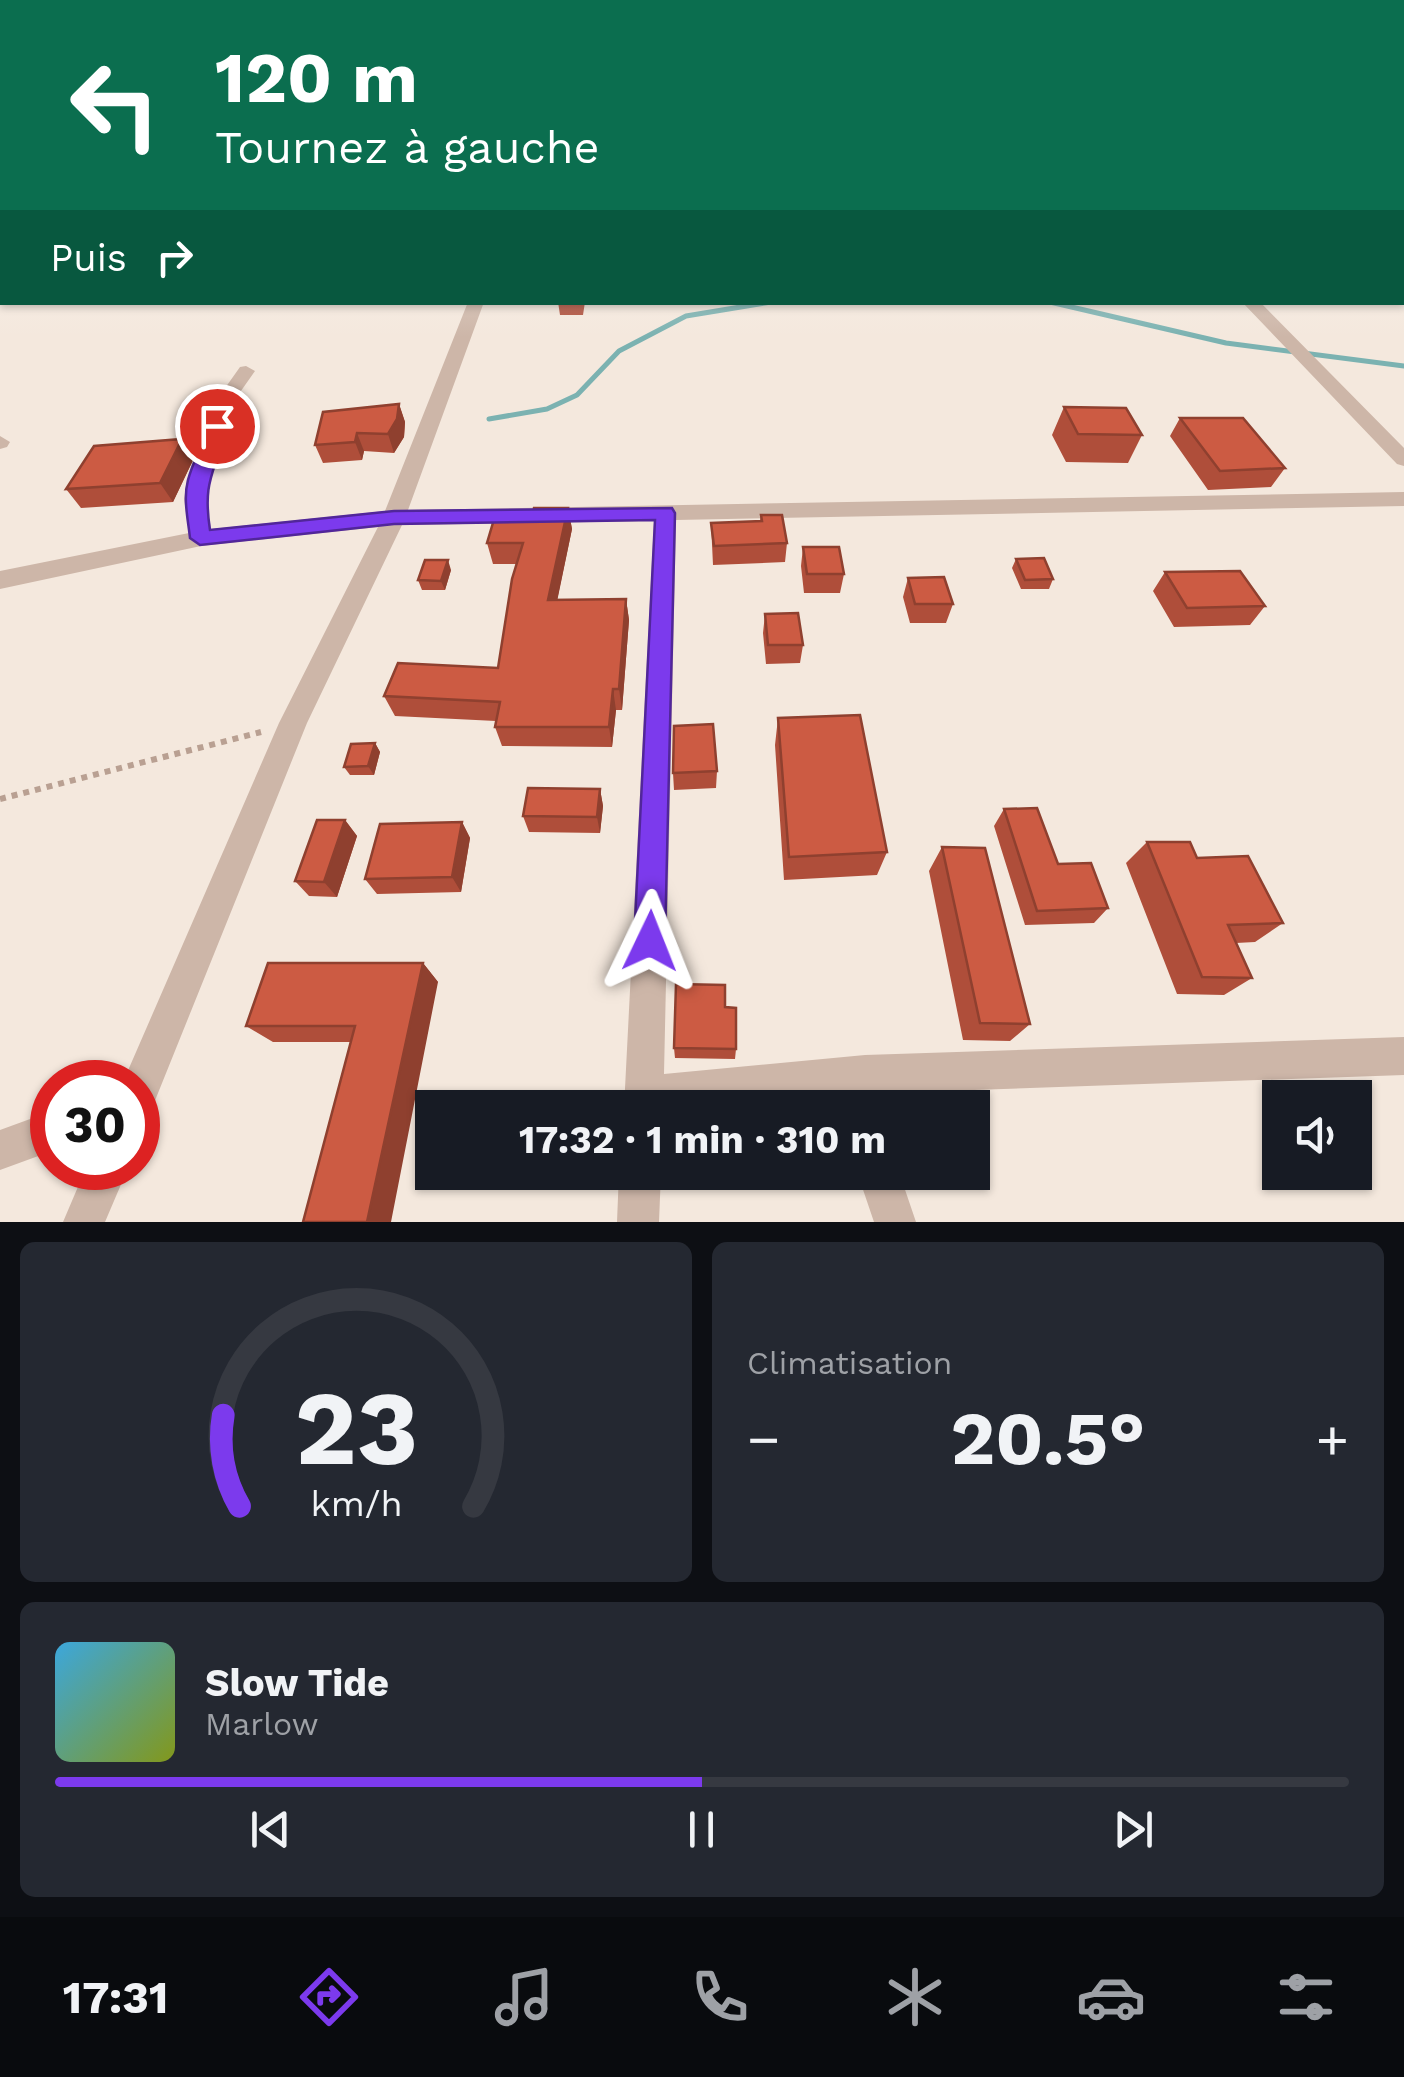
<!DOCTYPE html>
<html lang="fr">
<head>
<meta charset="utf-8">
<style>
  :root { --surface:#171b24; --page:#242831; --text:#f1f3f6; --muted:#9ea1a6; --line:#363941; --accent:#7c3aed }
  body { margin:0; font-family:"Work Sans",sans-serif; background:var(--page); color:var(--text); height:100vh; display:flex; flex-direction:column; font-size:38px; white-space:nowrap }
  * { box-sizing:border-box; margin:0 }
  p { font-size:32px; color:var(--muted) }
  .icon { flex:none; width:55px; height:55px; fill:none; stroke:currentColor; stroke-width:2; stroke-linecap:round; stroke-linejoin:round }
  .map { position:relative; height:1222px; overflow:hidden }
  .drawer { display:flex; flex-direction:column; gap:20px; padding:20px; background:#0d0f14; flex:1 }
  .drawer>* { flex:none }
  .banner { position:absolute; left:0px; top:0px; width:1405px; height:305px; box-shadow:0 2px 8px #0004; background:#0b6e4f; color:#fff; overflow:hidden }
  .buttons { position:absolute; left:1262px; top:1080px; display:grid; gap:20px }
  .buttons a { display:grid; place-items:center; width:110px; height:110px; border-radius:0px; background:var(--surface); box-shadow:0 2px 8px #0004; font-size:50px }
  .speed { position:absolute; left:30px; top:1060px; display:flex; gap:20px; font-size:50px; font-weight:700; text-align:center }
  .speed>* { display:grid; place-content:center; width:130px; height:130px; border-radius:50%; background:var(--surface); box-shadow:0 2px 8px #0004; line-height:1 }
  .speed .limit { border:15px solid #d22; background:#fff; color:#111 }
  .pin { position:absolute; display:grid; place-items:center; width:85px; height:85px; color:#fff; margin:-42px; border:5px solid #fff; border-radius:50%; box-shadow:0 2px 10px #0007 }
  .me { position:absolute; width:110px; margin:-55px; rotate:2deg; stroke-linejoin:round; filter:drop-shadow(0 0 8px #0008) }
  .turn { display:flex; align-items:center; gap:35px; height:210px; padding:0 50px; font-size:45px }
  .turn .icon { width:130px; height:130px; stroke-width:2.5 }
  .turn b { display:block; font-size:70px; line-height:85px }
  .then { display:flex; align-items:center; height:95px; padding:0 50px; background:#0003; gap:20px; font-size:38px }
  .big { font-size:75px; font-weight:700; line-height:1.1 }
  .drawer .card { flex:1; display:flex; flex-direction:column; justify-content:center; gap:15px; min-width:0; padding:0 35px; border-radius:15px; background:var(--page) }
  .drawer .dial { align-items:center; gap:0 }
  .dial svg { height:260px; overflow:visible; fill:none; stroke:var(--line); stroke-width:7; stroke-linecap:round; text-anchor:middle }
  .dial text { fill:var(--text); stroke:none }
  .song { display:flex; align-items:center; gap:30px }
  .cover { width:120px; height:120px; border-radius:15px; background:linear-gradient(135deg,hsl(200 70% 55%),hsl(70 70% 35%)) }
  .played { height:10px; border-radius:5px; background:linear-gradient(90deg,var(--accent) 50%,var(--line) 50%) }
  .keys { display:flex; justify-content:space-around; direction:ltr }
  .heat { display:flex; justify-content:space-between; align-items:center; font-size:55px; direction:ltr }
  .drawer .tiles { flex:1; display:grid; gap:20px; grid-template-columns:1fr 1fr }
  .card:last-child { grid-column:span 2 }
  .trip { position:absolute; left:415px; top:1090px; width:575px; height:100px; border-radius:0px; background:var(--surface); box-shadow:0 2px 8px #0004; font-weight:700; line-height:100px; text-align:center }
  .tabs { display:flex; height:160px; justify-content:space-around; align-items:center; background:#090b0e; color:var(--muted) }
  .tabs .icon { width:70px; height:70px }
  .tabs .active { color:var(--accent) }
  .tabs b { font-size:45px; color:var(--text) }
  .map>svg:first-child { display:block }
</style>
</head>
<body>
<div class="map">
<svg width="1404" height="1222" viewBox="0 0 1404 1222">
  <rect width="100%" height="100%" fill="#f4e8dd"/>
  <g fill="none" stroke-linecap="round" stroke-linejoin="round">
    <path stroke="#7bb2b1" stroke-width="5" d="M1050,302L1226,343L1404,366
      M489,419L547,409L577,395L619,351L686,316L771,302"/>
    <path stroke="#b9a092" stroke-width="6" stroke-dasharray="6 6" stroke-linecap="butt" d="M0,799L261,732"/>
    <path fill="#cdb6a8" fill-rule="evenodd" d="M0,202H2V210H0Z
      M0,260H2V268H0Z
      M468,302H484L408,510L1404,492V506L676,520L664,1074L865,1055L1404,1037V1075L887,1093L889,1108H849L848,1095L724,1108H624L654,521L402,525L307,723L152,1108L138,1113V1082H123L279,723L378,527L201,546L0,589V571L189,533L184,499L187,479L201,452L218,398L240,367L246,366L255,371L236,398L221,452L209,479L206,499L211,529L385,511Z
      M1242,302H1260L1404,448V466L1397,464Z
      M0,436L10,442L7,447L0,449Z
      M52,1111V1151L0,1170V1130Z
      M86,1168H128L105,1222H63Z
      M619,1172H661L659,1222H617Z
      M857,1172H899L916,1222H874Z"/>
  </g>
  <path fill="#af4e3a" d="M558,302H585L583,315H560Z
    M399,404L405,422L404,437L394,453L364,451L362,460L323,463L315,445Z
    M1064,407L1142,435L1128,463L1066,462L1052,435Z
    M1180,418L1285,468L1271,487L1208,490L1170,436Z
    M182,439L194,458L173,502L81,508L66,489Z
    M568,508L572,529L557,600L626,599L629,620L622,710H616L612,747L502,746L495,727L496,721L395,716L384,696L498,668L516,564H493L487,543L533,516Z
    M761,515L787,543L785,562L713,565L711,523L760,521Z
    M803,547L844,574L840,593H804L801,566Z
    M1016,559L1053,579L1049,589H1021L1012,568Z
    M451,570L445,590H422L418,580Z
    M1165,572L1265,606L1250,625L1174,627L1153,591Z
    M908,578L953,604L946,623H910L903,597Z
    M765,614L803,645L800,663L766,664L763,633Z
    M778,718L887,852L877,875L784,880L775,745Z
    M375,743L380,752L374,775H350L344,767Z
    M717,771L716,788L674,790L673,773Z
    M600,789L603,806L600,833L529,832L523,816Z
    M1004,809L1058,864L1108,908L1094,923L1025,925L994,826Z
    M345,820L357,836L337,897L309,896L295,881Z
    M462,822L470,838L461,892L377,894L365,879Z
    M1147,842L1197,858L1283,923L1255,942L1236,943L1252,978L1224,995L1177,994L1126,863Z
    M942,847L1030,1024L1010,1041L963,1040L929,871Z
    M423,963L438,982L350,1042H273L246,1026Z
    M674,1048L736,1049L735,1059L675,1058Z"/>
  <path fill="#8f402f" d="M399,404L405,422L404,437L394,453L388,434Z
    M357,433L364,451L362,460L355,442Z
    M182,439L194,458L173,502L160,483Z
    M568,508L572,529L553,621L548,600Z
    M448,560L451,570L445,590L441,581Z
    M626,599L629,620L622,710L619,689Z
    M613,689L616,710L612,747L609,727Z
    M375,743L380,752L374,775L368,766Z
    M600,789L603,806L600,833L597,817Z
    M345,820L357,836L337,897L324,882Z
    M462,822L470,838L461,892L452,877Z
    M423,963L438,982L391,1222H367Z"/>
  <path fill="#cc5b43" stroke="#8f402f" stroke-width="2.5" d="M1402,220H1404V242L1402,241Z
    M399,404L397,419L388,434L357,433L355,442L315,445L323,412Z
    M1064,407L1126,408L1142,435L1078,434Z
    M1180,418H1243L1285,468L1220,471Z
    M182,439L160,483L66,489L94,446Z
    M534,508H568L548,600L626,599L619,689H613L609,727H495L500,702L384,696L398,663L498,668L512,579L523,543H487L495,516H533Z
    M761,515H782L787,543L714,546L711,523L762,521Z
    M803,547H839L844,574H807Z
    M1044,558L1053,579L1025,580L1016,559Z
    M425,560H448L441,581L418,580Z
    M1240,571L1265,606L1187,608L1165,572Z
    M944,577L953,604H915L908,578Z
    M798,613L803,645H768L765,614Z
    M860,715L887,852L789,857L778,718Z
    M713,724L717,771L673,773L674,726Z
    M375,743L368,766L344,767L351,744Z
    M528,788L600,789L597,817L523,816Z
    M1037,808L1058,864L1091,863L1108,908L1037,911L1004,809Z
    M317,820H345L324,882L295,881Z
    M462,822L452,877L365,879L380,824Z
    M1147,842H1190L1197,858L1248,856L1283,923L1228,925L1252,978L1202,977Z
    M942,847L985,848L1030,1024L980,1023Z
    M268,963H423L367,1222H303L355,1026H246Z
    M676,984L725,985V1007L736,1008V1049L674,1048Z"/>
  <linearGradient id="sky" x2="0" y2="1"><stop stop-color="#7cb3d2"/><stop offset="0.49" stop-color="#faf5f0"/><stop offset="1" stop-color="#faf5f0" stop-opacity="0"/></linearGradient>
  <rect width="1404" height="337" fill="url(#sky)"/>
  <path fill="#7c3aed" stroke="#51269a" stroke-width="2.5" d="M217,420L226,426C216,473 202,478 210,530L394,511L672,508L675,513L665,941L661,952L650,956L639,952L634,941L655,520L394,524L200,545L190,538C188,519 183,499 188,480C193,461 203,445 208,426Z"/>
</svg>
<div class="buttons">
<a><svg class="icon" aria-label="sound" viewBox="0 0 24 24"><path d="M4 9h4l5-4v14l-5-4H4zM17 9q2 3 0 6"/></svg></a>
</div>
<div class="speed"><div class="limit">30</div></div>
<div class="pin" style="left:217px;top:426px;background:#d93025"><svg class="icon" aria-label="arrive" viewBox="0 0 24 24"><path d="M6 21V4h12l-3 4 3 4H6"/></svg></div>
<svg class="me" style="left:650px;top:941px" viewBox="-20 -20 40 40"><path d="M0-17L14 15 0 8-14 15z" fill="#7c3aed" stroke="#fff" stroke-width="4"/></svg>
<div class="trip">17:32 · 1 min · 310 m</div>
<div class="banner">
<div class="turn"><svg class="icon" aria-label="left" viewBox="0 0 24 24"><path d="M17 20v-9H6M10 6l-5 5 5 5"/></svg><div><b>120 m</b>Tournez à gauche</div></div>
<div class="then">Puis<svg class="icon" aria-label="right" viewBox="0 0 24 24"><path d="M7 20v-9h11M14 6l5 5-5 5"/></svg></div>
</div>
</div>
<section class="drawer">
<div class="tiles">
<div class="card dial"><svg viewBox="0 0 100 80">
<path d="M14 69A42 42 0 1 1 86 69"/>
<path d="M14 69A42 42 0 0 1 9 41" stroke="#7c3aed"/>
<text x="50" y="56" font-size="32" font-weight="700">23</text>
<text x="50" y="72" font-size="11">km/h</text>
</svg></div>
<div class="card"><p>Climatisation</p>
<div class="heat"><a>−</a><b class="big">20.5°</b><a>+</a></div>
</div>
<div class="card">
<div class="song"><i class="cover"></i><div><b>Slow Tide</b><p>Marlow</p></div></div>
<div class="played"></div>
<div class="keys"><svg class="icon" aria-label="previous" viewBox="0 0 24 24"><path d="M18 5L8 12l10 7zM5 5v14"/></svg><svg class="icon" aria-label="pause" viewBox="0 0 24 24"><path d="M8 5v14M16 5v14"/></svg><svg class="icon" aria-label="next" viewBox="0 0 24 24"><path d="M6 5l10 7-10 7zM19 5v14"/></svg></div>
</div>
</div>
</section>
<nav class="tabs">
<b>17:31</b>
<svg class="icon active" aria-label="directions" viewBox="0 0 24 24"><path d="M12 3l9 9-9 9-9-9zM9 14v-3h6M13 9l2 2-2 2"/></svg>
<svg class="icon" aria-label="music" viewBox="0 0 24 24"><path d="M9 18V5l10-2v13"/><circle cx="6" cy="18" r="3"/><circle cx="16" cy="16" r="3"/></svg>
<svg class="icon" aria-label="phone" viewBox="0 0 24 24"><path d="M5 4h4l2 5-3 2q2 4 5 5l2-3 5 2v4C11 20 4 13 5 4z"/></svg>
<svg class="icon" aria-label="climate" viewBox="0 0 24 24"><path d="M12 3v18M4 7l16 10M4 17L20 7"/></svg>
<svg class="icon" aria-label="car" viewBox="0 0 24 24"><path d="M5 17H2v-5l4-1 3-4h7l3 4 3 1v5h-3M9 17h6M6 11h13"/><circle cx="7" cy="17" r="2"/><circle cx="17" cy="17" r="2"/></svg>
<svg class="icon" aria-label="filters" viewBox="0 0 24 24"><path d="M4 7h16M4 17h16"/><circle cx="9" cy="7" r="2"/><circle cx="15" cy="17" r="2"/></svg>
</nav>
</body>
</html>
